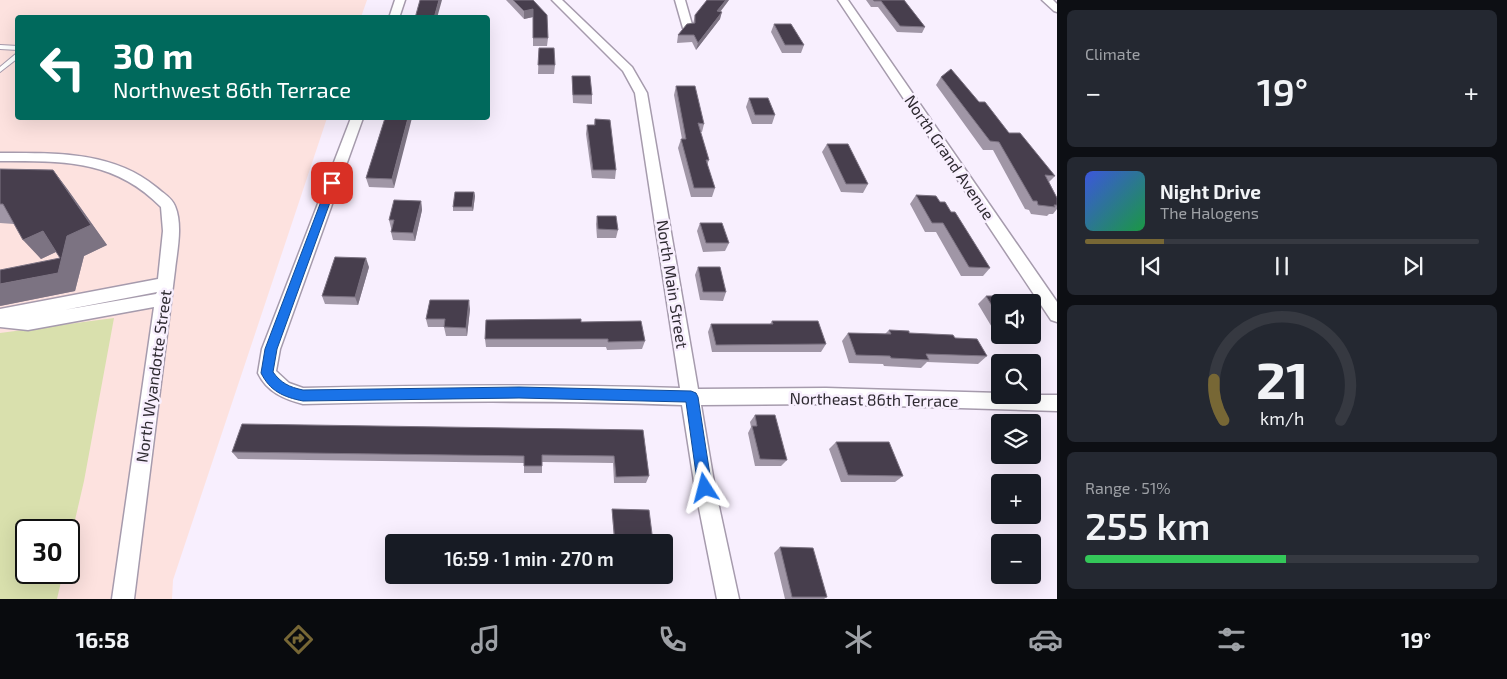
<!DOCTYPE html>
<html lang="en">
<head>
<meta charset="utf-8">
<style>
  :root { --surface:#171b24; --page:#242831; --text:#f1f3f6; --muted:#9ea1a6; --line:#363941; --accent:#776735 }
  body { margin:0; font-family:"Exo 2",sans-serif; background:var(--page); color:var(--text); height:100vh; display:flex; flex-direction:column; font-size:19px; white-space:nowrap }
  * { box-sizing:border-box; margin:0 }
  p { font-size:16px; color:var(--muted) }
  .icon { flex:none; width:28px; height:28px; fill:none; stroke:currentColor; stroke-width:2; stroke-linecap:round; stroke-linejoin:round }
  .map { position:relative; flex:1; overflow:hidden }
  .drawer { display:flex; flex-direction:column; gap:10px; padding:10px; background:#0d0f14; width:450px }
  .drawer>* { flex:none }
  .guide { position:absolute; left:15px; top:15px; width:475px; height:105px; border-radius:5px; box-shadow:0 5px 20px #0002; background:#00695c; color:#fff; overflow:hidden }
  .tools { position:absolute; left:991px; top:294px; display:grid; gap:10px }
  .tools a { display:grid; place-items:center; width:50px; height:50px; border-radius:5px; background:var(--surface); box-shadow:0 5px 20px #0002; font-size:25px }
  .speed { position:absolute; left:15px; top:519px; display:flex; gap:10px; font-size:25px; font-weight:700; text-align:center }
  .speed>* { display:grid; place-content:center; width:65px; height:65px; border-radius:50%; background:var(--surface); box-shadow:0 5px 20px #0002; line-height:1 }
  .speed .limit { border:2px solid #111; border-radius:8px; background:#fff; color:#111 }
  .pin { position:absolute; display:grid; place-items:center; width:42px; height:42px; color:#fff; margin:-21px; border-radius:10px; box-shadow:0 2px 8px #0006 }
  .me { position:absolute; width:55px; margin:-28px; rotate:351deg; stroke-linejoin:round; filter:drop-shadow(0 0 4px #0008) }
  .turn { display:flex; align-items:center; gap:18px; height:105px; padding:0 15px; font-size:22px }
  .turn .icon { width:65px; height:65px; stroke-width:2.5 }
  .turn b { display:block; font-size:35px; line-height:42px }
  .big { font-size:38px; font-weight:600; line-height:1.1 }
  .drawer .tile { flex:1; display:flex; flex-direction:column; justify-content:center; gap:8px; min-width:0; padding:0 18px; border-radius:8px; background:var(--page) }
  .drawer .dial { align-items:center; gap:0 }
  .dial svg { height:130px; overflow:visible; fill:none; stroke:var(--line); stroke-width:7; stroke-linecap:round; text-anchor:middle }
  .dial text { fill:var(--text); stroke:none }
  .song { display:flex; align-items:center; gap:15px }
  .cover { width:60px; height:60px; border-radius:8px; background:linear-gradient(135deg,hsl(230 70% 55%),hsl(140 70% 35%)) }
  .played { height:5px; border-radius:2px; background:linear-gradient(90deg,var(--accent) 20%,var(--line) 20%) }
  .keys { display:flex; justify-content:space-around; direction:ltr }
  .heat { display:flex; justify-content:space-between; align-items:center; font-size:28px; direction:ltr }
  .charge { height:8px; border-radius:4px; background:linear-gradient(90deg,#34c759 51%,var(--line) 0) }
  .trip { position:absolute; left:385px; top:534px; width:288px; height:50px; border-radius:5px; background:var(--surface); box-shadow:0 5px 20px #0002; font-weight:600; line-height:50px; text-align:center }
  .tabs { display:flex; height:80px; justify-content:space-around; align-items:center; background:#090b0e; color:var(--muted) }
  .tabs .icon { width:35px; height:35px }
  .tabs .selected { color:var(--accent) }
  .tabs b { font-size:22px; color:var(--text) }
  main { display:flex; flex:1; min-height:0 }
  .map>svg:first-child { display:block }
</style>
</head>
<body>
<main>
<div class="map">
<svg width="1057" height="599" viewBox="0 0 1057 599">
  <rect width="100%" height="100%" fill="#f8effe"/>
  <path fill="#fde2df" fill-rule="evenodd" d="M0,0H367L361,17L18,18V118H327L173,580L172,599H0ZM26,530H69V572H26Z"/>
  <path fill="#d9e0ad" d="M114,318L84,481L69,546V530H26V572L63,573L57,599H0V333Z"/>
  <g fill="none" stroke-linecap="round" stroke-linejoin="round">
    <defs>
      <path id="service" d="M0,45L18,46V50L0,49Z
        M18,52V58L0,72V67Z"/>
      <path id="minor" d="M395,0H405L399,18H389Z
        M552,0H562L632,67L647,93L698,389L826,388L1000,393V395H1057V411L826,404L701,405L715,488L739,599H717L695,488L682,405C556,400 430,401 303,404C284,399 267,392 258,373L262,349L351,118H363L280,349L276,371L289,383L303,388C429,385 554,384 680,388L635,93L623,71Z
        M675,0H685L693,28L692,30H684L683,28Z
        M838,0H848L1057,302V322L1051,320Z
        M1042,0H1053L1057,4V12L1054,11Z
        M0,153C54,153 113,151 156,187C163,193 172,198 175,206C183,225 177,251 175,270L134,599H112L154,307L28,330L0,327V309L158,279L163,231L161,207C114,159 63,161 0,161ZM157,292L156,294L64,310Z"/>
    </defs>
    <use href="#service" stroke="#a69bad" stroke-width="2"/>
    <use href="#minor" stroke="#a69bad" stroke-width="3"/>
    <use href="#service" fill="#fff" fill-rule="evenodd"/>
    <use href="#minor" fill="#fff" fill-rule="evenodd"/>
  </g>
  <path fill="#a096a6" d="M506,0H533L548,38L547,46H533V17L524,19Z
    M729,0L721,11L720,19L696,50L692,42L677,43L678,35L693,24L695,15Z
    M866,0H904L925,27L922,33L897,32L878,7H871Z
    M774,24L804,45L801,53H782L771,32Z
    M539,48L555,65L554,74H538Z
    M572,76L592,95V104L573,103L572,85Z
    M941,77L979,102L1009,133L1055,176L1049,182L1057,198V209L1053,214H1049L1047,216L1031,214L1029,210L1025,209L993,150H983L936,85Z
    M676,86L704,124L702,132H700L709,160L707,165L715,188L712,197H691L678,148L681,139H682L674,95Z
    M749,98L775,115L772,124H752L746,107Z
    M385,118L394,188L369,187L366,178Z
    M595,119L616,170L615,179L592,178L586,134L587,125H594Z
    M827,144L868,184L863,193L841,192L822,152Z
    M0,169L53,170L68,190L107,245L84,256L75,291L0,306L60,258L56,252L41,259L14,224L0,223Z
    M474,192L475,196L473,211H453V207Z
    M916,195L940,202L951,212L990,268L983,276H961L936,232H925L910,204Z
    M421,201L422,210L415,241L393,240L391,232L392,229L391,228L389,220Z
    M597,216L618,230L616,238H597L596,224Z
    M700,223L729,243L725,251L703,252L697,231Z
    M369,267L358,305L325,304L322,296Z
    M698,267L726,292L723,301L700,300L695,275Z
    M986,296L1000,302V335L996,334L978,304Z
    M470,309L467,336H446L444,327H428L426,319Z
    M772,321L826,344L821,352H712L708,332L711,324H770Z
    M581,322L645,341L642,349L607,350L606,347H486L485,339Z
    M889,330L909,333L955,338L987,356L978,364L927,362L921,368L884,366L883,364L849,363L842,341L848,333L885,334Z
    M755,415L787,460L781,466H755L748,433L751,427L750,422Z
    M643,430L649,476L646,483H614L613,463L542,462V473H524V463L238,459L232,452Z
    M836,442L903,476L895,482H841L829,449Z
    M612,509L653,542H614L612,512Z
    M780,547L827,597L824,599H785L774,553Z"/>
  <path fill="#7c7382" d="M439,0H442L437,18H434Z
    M726,0H729L715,18L717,11Z
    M533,9V17L524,19V11Z
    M722,12L720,19L696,50L698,43Z
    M408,118H412L394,188L392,179Z
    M53,170L68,190L107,245L84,256L75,291L0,306V284L58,273L67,236Z
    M474,192L475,196L473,211L472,207Z
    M421,201L422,210L415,241L413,233Z
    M43,231L60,250L41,259L23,240Z
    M366,258L369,267L358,305L355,297Z
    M469,300L470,309L467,336L466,328Z"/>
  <path fill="#473e4d" stroke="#7c7382" d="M420,0H439L434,18H415Z
    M513,0H533L547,15L548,38H533V9L524,11Z
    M707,0H726L717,11L722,12L698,43L694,35H678L687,24L695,23V15Z
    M873,0H904L925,27L900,26L881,1H874Z
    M774,24H791L804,45H785Z
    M539,48H554L555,65H538Z
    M951,69L979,102H985L1009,133H1020L1055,176L1045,175L1057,198V205H1054L1055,207L1038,205L1037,201H1033L999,142L990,141L941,77Z
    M572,76H590L592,95H573Z
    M676,86H695L704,124L698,123L709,160H706L715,188H694L681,139H686Z
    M749,98H768L775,115H755Z
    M385,118H408L392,179L366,178Z
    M595,119L610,120L616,170H593L587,125H595Z
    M827,144H848L868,184H846Z
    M0,169L53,170L91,225L67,236L58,273L0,284V270L60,258L43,231L23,240L3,204H0Z
    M455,192H474L472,207H453Z
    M916,195L936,196L940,202H945L951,212H955L990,268L969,267L943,223H932Z
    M394,200L421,201L413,233L391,232L394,220H389Z
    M597,216H616L618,230L598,229Z
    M700,223H722L729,243H706Z
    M335,257L366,258L355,297L322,296Z
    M698,267H720L726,292H703Z
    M986,296H1008L1012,302H1000V319Z
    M430,300H469L466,328L444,327L445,319H426Z
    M581,319V322L641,321L645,341L608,342V339H485L486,320Z
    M772,321H818L826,344L716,345L711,324H773Z
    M889,330L909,331V333L953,335L955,338L977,339L987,356L926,354L929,360L891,358L890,356L856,355L848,333L891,334Z
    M755,415H775L787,460L760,459L752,426H757Z
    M242,424L643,430L649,476L616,477L614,456L542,455V466H524V456L232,452Z
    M836,442H889L903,476L848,475Z
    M612,509L649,510L653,542H615Z
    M780,547L813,548L827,597H792Z"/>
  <path fill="#1a73e8" stroke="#114b97" d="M332,180L337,183L277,349L273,372C281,383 289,387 303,390L519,387L691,391L696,393L698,397L712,488L710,492L705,494L700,492L698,488L686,402L519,398L303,401C283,397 270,391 261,373L265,349L328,183Z"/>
  <g text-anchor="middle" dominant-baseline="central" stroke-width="5" stroke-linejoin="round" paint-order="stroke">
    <g font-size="16" fill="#2e2a31" stroke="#f8effe">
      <text transform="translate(950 157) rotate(56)">North Grand Avenue</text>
      <text transform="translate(673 284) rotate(81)">North Main Street</text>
      <text transform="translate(153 376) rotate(-82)">North Wyandotte Street</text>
      <text transform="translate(874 399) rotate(1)">Northeast 86th Terrace</text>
    </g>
  </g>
</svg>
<div class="tools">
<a><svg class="icon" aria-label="sound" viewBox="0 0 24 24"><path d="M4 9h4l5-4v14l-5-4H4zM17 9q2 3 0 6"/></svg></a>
<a><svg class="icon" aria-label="search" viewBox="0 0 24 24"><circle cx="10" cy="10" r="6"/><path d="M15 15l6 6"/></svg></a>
<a><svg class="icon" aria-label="layers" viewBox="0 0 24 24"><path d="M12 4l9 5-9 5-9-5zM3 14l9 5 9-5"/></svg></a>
<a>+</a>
<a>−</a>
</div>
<div class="speed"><div class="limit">30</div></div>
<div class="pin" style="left:332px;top:183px;background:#d93025"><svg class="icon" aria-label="arrive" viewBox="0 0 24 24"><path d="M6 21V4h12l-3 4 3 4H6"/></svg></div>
<svg class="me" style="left:705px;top:488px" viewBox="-20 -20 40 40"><path d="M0-17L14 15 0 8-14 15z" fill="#1a73e8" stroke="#fff" stroke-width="4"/></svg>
<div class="trip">16:59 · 1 min · 270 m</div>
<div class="guide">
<div class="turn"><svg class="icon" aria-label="left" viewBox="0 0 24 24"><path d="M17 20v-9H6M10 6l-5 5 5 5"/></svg><div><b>30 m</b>Northwest 86th Terrace</div></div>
</div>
</div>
<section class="drawer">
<div class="tile"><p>Climate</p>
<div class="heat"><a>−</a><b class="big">19°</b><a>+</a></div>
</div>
<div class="tile">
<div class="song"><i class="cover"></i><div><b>Night Drive</b><p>The Halogens</p></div></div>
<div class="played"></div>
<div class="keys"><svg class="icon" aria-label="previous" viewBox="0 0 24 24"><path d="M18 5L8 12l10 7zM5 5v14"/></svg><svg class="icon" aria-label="pause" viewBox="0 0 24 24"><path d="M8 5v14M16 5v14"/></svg><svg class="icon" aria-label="next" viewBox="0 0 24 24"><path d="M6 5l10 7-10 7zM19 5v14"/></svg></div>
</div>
<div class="tile dial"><svg viewBox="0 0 100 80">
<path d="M14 69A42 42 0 1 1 86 69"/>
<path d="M14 69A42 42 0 0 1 8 44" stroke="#776735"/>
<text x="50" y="56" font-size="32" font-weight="700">21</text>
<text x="50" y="72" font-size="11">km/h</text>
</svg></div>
<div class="tile"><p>Range · 51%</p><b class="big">255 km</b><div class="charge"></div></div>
</section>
</main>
<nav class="tabs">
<b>16:58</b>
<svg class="icon selected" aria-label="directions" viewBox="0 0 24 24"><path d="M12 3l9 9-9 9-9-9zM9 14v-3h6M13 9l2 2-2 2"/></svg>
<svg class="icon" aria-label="music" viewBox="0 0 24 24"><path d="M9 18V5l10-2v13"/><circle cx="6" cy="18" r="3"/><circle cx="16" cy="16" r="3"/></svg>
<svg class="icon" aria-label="phone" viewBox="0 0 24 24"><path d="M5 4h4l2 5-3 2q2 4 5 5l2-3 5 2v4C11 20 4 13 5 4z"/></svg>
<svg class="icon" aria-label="climate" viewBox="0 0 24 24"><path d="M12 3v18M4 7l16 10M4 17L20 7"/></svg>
<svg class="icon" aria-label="car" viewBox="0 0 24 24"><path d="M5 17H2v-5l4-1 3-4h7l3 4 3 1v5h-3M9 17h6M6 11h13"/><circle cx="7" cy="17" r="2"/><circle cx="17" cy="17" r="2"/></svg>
<svg class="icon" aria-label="filters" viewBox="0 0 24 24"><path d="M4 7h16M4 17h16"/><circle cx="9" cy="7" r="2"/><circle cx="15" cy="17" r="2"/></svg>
<b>19°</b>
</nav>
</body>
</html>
